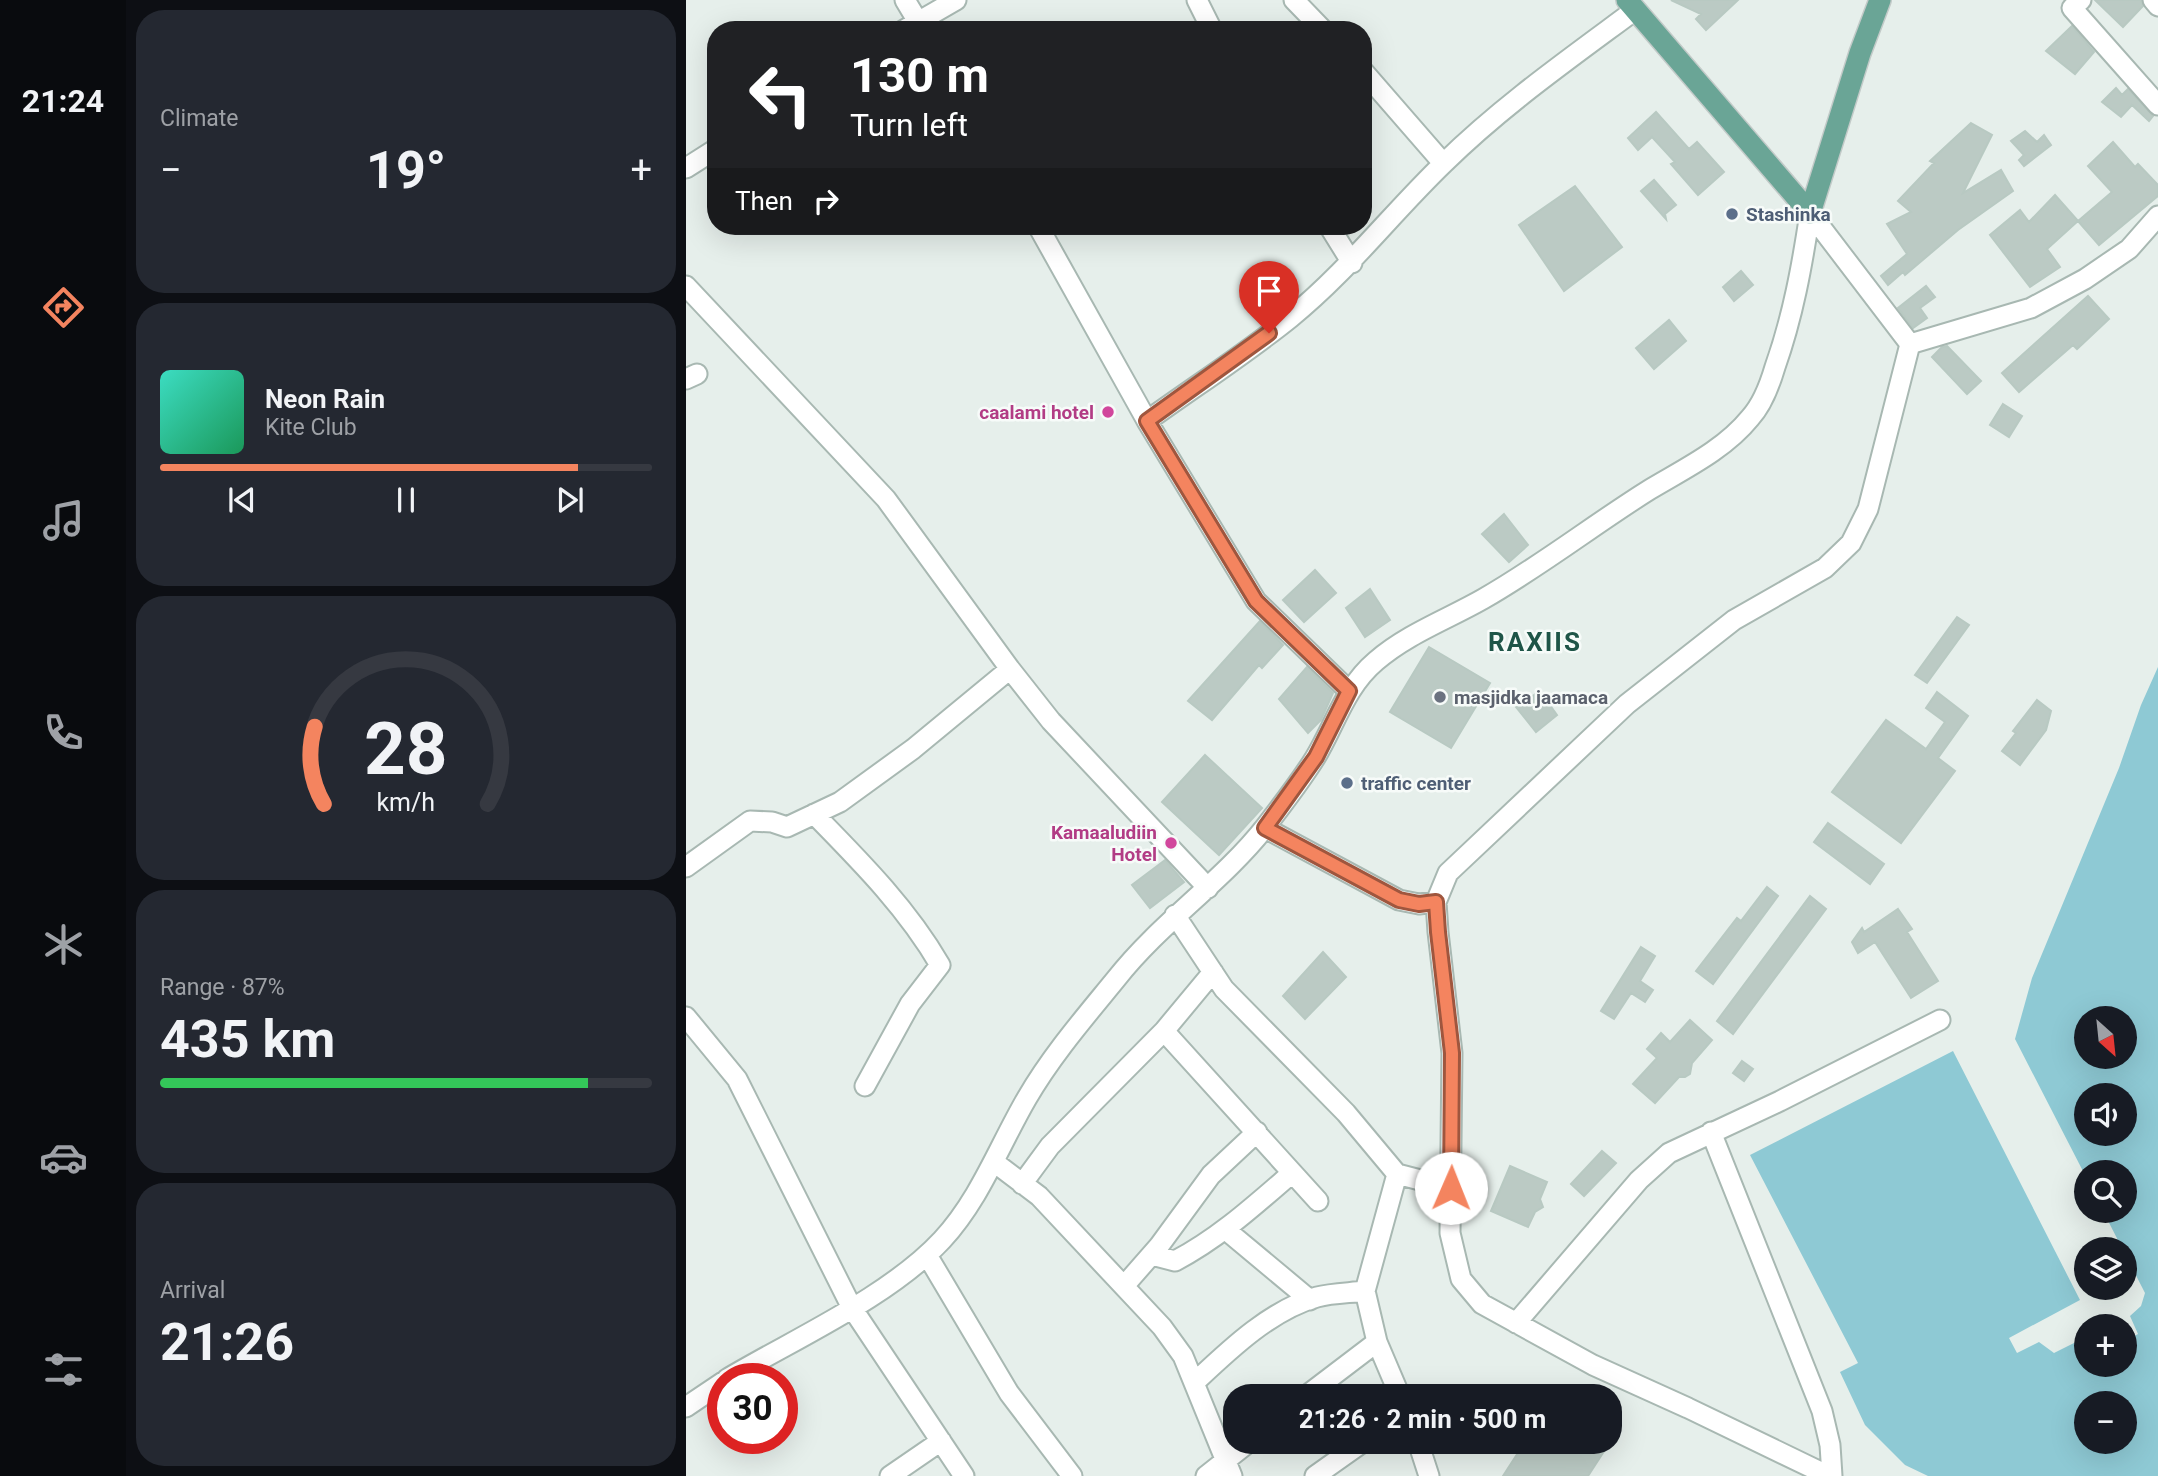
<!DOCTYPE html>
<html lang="en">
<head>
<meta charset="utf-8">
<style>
  :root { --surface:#171b24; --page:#242831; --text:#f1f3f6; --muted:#9ea1a6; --line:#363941; --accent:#f4845f }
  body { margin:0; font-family:Roboto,sans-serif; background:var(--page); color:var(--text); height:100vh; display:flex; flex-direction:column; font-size:26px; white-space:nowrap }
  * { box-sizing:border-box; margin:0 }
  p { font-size:23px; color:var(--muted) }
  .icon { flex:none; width:38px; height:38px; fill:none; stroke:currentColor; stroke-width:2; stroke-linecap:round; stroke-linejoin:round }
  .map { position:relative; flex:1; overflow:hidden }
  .drawer { display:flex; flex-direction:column; gap:10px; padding:10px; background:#0d0f14; width:560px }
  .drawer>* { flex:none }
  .hud { position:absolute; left:21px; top:21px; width:665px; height:214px; border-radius:28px; box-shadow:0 7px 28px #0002; background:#202124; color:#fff; overflow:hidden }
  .needle { width:46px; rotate:153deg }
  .tools { position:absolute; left:1388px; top:1006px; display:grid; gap:14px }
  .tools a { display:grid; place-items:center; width:63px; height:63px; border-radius:50%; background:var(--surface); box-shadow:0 7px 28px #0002; font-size:35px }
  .speed { position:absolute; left:21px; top:1363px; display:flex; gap:14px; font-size:35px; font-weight:700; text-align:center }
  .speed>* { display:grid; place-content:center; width:91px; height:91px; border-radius:50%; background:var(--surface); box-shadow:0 7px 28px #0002; line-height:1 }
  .speed .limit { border:10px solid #d22; background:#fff; color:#111 }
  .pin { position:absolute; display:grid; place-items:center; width:60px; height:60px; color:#fff; margin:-72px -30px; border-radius:50% 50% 50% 0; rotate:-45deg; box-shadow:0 0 7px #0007 }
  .pin .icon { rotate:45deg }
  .me { position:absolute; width:77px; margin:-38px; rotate:1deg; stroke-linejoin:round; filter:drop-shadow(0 0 5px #0008) }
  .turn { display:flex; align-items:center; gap:24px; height:147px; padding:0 28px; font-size:32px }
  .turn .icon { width:91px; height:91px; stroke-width:2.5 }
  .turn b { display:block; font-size:49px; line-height:60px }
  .then { display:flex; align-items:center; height:66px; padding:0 28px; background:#0003; gap:14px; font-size:26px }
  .big { font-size:52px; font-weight:700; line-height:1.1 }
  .drawer .tile { flex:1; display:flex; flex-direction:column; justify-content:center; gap:10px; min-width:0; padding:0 24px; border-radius:28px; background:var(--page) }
  .drawer .dial { align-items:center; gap:0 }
  .dial svg { height:182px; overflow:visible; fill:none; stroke:var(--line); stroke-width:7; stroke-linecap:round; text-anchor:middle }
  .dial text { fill:var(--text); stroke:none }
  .song { display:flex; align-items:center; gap:21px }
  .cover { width:84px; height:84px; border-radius:10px; background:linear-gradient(135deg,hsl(170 70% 55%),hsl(150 70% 35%)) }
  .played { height:7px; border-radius:4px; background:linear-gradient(90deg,var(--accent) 85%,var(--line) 85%) }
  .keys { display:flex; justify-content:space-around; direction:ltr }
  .heat { display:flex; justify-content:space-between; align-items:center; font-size:38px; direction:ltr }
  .charge { height:10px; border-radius:5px; background:linear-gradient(90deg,#34c759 87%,var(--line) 0) }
  .trip { position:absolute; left:537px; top:1384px; width:399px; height:70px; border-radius:28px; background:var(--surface); box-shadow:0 7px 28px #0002; font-weight:700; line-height:70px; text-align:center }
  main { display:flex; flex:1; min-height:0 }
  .menu { display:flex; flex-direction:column; width:126px; justify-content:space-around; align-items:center; background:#090b0e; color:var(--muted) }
  .menu .icon { width:49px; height:49px }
  .menu .on { color:var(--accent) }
  .menu b { font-size:32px; color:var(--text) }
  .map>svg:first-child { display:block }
</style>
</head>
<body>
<main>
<nav class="menu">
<b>21:24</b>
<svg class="icon on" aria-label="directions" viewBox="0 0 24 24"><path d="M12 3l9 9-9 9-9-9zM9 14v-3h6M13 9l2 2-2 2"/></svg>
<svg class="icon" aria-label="music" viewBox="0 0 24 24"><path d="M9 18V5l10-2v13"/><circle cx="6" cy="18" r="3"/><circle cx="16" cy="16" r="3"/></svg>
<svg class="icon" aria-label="phone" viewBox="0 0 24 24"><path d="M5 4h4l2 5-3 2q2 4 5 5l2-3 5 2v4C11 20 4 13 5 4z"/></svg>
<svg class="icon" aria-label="climate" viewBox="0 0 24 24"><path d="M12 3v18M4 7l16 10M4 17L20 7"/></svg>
<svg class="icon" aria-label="car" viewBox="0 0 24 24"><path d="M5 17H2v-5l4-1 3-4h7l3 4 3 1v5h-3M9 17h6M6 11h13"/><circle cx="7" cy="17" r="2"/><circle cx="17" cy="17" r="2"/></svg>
<svg class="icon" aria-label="filters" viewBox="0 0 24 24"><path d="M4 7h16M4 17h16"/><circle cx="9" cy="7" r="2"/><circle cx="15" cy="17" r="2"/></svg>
</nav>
<section class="drawer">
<div class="tile"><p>Climate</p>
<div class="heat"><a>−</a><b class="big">19°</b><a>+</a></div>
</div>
<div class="tile">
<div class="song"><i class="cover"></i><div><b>Neon Rain</b><p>Kite Club</p></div></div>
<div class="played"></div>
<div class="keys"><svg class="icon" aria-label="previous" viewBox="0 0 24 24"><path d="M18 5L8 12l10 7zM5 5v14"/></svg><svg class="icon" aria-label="pause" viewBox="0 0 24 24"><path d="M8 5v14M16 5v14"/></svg><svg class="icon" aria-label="next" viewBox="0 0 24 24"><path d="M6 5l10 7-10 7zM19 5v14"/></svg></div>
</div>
<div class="tile dial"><svg viewBox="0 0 100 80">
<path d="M14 69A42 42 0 1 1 86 69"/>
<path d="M14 69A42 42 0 0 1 10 35" stroke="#f4845f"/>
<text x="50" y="56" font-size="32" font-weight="700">28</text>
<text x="50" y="72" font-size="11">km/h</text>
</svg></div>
<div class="tile"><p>Range · 87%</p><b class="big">435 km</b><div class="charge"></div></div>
<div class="tile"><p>Arrival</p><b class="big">21:26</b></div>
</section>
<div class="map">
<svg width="1472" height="1476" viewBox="0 0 1472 1476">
  <rect width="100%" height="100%" fill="#e6efeb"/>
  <path fill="#8ec9d4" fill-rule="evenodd" d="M1472,667V1476H1242L1219,1465L1179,1425L1154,1372L1172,1363L1064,1155L1267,1051L1394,1300L1323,1338L1331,1353L1353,1342L1368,1353L1400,1337V1365H1438L1439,1341L1452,1334L1444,1316L1455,1306L1459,1293L1417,1211H1438V1172H1400V1177L1329,1039L1346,978L1433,768L1455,705ZM1400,1018H1438V1057H1400ZM1400,1096H1438V1134H1400ZM1400,1404H1438V1442H1400Z"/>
  <path fill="#bbcac4" stroke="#b8c9c2" stroke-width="2" d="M985,0H1052L1020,30L1010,19L1015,14Z
    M1409,0H1455L1457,6L1437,27Z
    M1386,26L1408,52L1389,74L1360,51Z
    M1430,88L1436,95L1442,89L1467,116L1463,121L1446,105L1435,117L1416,102Z
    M970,112L1003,149L1011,142L1038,172L1012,195L985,164L989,162L966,137L952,150L942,138Z
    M1285,123L1306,135L1277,193L1315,170L1327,191L1272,230L1219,275L1217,272L1202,285L1195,276L1221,254L1201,224L1225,212L1212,201L1248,163L1244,161Z
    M1339,131L1351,142L1358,135L1365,145L1338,166L1333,160L1338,155L1325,141Z
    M1427,142L1449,167L1452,164L1472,185V196L1413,245L1392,221L1426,192L1402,166Z
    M968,180L990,205L979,214L980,219L955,191Z
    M889,186L936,247L878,291L833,225Z
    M1369,195L1392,221L1361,249L1374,267L1344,287L1304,235L1334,210L1343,222Z
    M1055,271L1067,285L1048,301L1037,287Z
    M1240,286L1249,297L1234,308L1241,318L1227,328L1212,308Z
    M1402,296L1423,319L1391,349L1387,345L1333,392L1316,373Z
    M983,320L1000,341L968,369L950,348Z
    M1261,346L1295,381L1281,394L1246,357L1256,347Z
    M1317,404L1336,416L1323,437L1304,425Z
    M818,514L842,545L823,562L796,534Z
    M629,570L650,593L618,622L597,600Z
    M684,589L704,620L679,637L660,608Z
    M1271,617L1283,625L1241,683L1229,675Z
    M574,621L597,645L576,668L573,665L526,720L502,701Z
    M743,647L804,683L765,748L704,712Z
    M621,667L647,693L635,720L622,733L593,699Z
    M854,691L871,715L850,732L830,707Z
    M1251,692L1282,716L1252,758L1269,771L1215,843L1146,792L1200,720L1240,749L1259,722L1240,708Z
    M1351,700L1365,711L1360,730L1334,765L1316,751L1330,733L1327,731Z
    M519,755L576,808L533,855L476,802Z
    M1142,823L1198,864L1184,884L1128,842Z
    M479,860L498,882L464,908L446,885Z
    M1081,887L1092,896L1027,984L1010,971L1051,918L1055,921Z
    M1124,896L1140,909L1047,1034L1031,1021Z
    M1212,909L1226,929L1221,932L1252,981L1225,998L1189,942L1172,953L1166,942L1176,928L1178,932Z
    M955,947L969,956L954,981L967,990L959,1002L945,993L928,1019L915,1011Z
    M637,952L660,977L619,1019L597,996Z
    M1004,1020L1026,1040L1006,1063L1004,1074L999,1077H993L969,1103L947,1084L971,1058L961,1049L975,1033L984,1042Z
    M1056,1061L1067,1069L1058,1081L1047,1073Z
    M916,1151L930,1163L898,1196L885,1184Z
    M824,1166L861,1182L854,1199L857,1207L849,1212L842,1227L805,1211Z
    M839,1442H924L902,1476H817Z"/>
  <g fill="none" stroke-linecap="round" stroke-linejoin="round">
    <defs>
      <path id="minor" d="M219,0L237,30
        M511,0L526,30
        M608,0L637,30
        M1395,0L1386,8L1472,105
        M1467,0L1472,6
        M218,30L270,0
        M677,71L757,163
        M0,168L30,149
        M1124,213L1224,344
        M352,226L461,421L570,601L663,691
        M643,226L666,263
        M0,286L200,499L324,669L365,721L522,888
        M1224,344L1345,308L1399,279L1443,249L1472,216
        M0,379L11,374
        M461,421C508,387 558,355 604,318C661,272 705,214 758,163C816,106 883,59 949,10
        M128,814C174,861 221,908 254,965L224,1004L179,1086
        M579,828L713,900L733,904L750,902
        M0,867L64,821L86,822L101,827L154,802L227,749L324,669
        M489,915L538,989L660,1113L711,1174L765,1188
        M0,1017L51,1079L166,1308L278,1476
        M478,1031L632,1201
        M1025,1132L1136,1411L1144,1445L1146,1476
        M308,1162L353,1196L476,1327L497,1356L546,1476
        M711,1174L679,1291L691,1342L714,1396
        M336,1184L364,1146L478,1031L527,972
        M540,1230L624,1300
        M241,1255L323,1393L386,1476
        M466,1255L489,1261C533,1238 569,1205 606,1173
        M438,1286L473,1246L525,1175L571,1132
        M830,1323L953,1180L983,1153L1094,1101L1254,1020
        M41,1379C108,1339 203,1297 256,1240C294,1199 313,1146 341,1098C366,1055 399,1017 430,979C475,922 536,882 580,826C597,804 614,782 629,758C649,725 659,687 690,661C721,634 762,619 797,599C855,566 907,525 963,490C998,469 1038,450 1064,418C1076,405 1084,384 1089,367C1107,316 1116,266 1124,213
        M508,1383C542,1351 584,1310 631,1297C646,1293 664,1293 679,1291
        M620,1396L691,1342
        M0,1407L37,1382
        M732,1442L743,1476
        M204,1476L255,1441
        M520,1476L563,1442
        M629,1476L677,1442
        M1143,1476L1002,1408L907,1365L796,1304L775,1279L764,1233L766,1053L752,932L750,902L762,873L941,704L1048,620L1139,568L1165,543L1182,509L1224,344"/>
      <path id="major" d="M941,0L1124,213
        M1124,213L1174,53L1194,0"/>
    </defs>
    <use href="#minor" stroke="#a8b8b2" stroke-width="23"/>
    <use href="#major" stroke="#c2cac8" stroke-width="24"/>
    <use href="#minor" stroke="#fff" stroke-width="19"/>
    <use href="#major" stroke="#6aa596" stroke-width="21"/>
  </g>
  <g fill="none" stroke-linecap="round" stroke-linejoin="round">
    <defs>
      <path id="route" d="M583,333L461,421L570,601L663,691L630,757L579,828L713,900L733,904L750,902L752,932L766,1053L765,1188"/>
    </defs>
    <use href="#route" stroke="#9f563e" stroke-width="18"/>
    <use href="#route" stroke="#f4845f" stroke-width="12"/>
  </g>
  <g fill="#5c6f8a" stroke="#f7fbf9" stroke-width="2.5">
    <circle cx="1046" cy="214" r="7"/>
    <circle cx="661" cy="783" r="7"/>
  </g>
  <g fill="#d1479c" stroke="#f7fbf9" stroke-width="2.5">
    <circle cx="422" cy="412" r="7"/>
    <circle cx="485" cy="843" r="7"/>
  </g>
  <circle fill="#6b7280" stroke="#f7fbf9" stroke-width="2.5" cx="754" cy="697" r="7"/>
  <g text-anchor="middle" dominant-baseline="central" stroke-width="5" stroke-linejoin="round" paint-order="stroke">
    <g font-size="19" font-weight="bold" fill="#4e5e75" stroke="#f7fbf9" text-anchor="start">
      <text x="1060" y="214">Stashinka</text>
      <text x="675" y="783">traffic center</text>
    </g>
    <g font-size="19" font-weight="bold" fill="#b23c85" stroke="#f7fbf9" text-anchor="end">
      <text x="408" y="412">caalami hotel</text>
      <text x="471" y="832">Kamaaludiin<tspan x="471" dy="22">Hotel</tspan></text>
    </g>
    <g font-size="19" font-weight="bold" fill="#5b616d" stroke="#f7fbf9" text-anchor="start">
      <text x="768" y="697">masjidka jaamaca</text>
    </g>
    <g font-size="26" font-weight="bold" letter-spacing="2" fill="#1f5548" stroke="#f7fbf9">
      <text x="849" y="642">RAXIIS</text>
    </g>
  </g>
</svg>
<div class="tools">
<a><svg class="needle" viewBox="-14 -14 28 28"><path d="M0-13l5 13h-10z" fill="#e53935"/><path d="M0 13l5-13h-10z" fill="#9ea1a6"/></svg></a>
<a><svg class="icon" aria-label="sound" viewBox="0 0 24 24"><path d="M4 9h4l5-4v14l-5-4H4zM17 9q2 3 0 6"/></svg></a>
<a><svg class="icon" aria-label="search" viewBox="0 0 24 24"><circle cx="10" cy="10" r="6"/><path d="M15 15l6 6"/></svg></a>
<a><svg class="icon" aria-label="layers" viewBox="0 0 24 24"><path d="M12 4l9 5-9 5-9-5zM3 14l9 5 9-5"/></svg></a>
<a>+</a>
<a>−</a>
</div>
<div class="speed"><div class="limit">30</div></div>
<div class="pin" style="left:583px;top:333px;background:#d93025"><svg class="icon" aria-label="arrive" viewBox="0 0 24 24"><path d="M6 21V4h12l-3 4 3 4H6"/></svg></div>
<svg class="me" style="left:765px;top:1188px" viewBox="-20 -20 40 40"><circle r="19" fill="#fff"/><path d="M0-13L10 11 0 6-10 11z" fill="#f4845f"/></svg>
<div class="trip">21:26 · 2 min · 500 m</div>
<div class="hud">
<div class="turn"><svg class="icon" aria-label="left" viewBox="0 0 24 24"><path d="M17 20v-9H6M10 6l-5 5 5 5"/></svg><div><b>130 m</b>Turn left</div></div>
<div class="then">Then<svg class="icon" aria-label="right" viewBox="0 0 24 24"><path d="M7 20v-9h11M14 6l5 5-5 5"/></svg></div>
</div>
</div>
</main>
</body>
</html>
